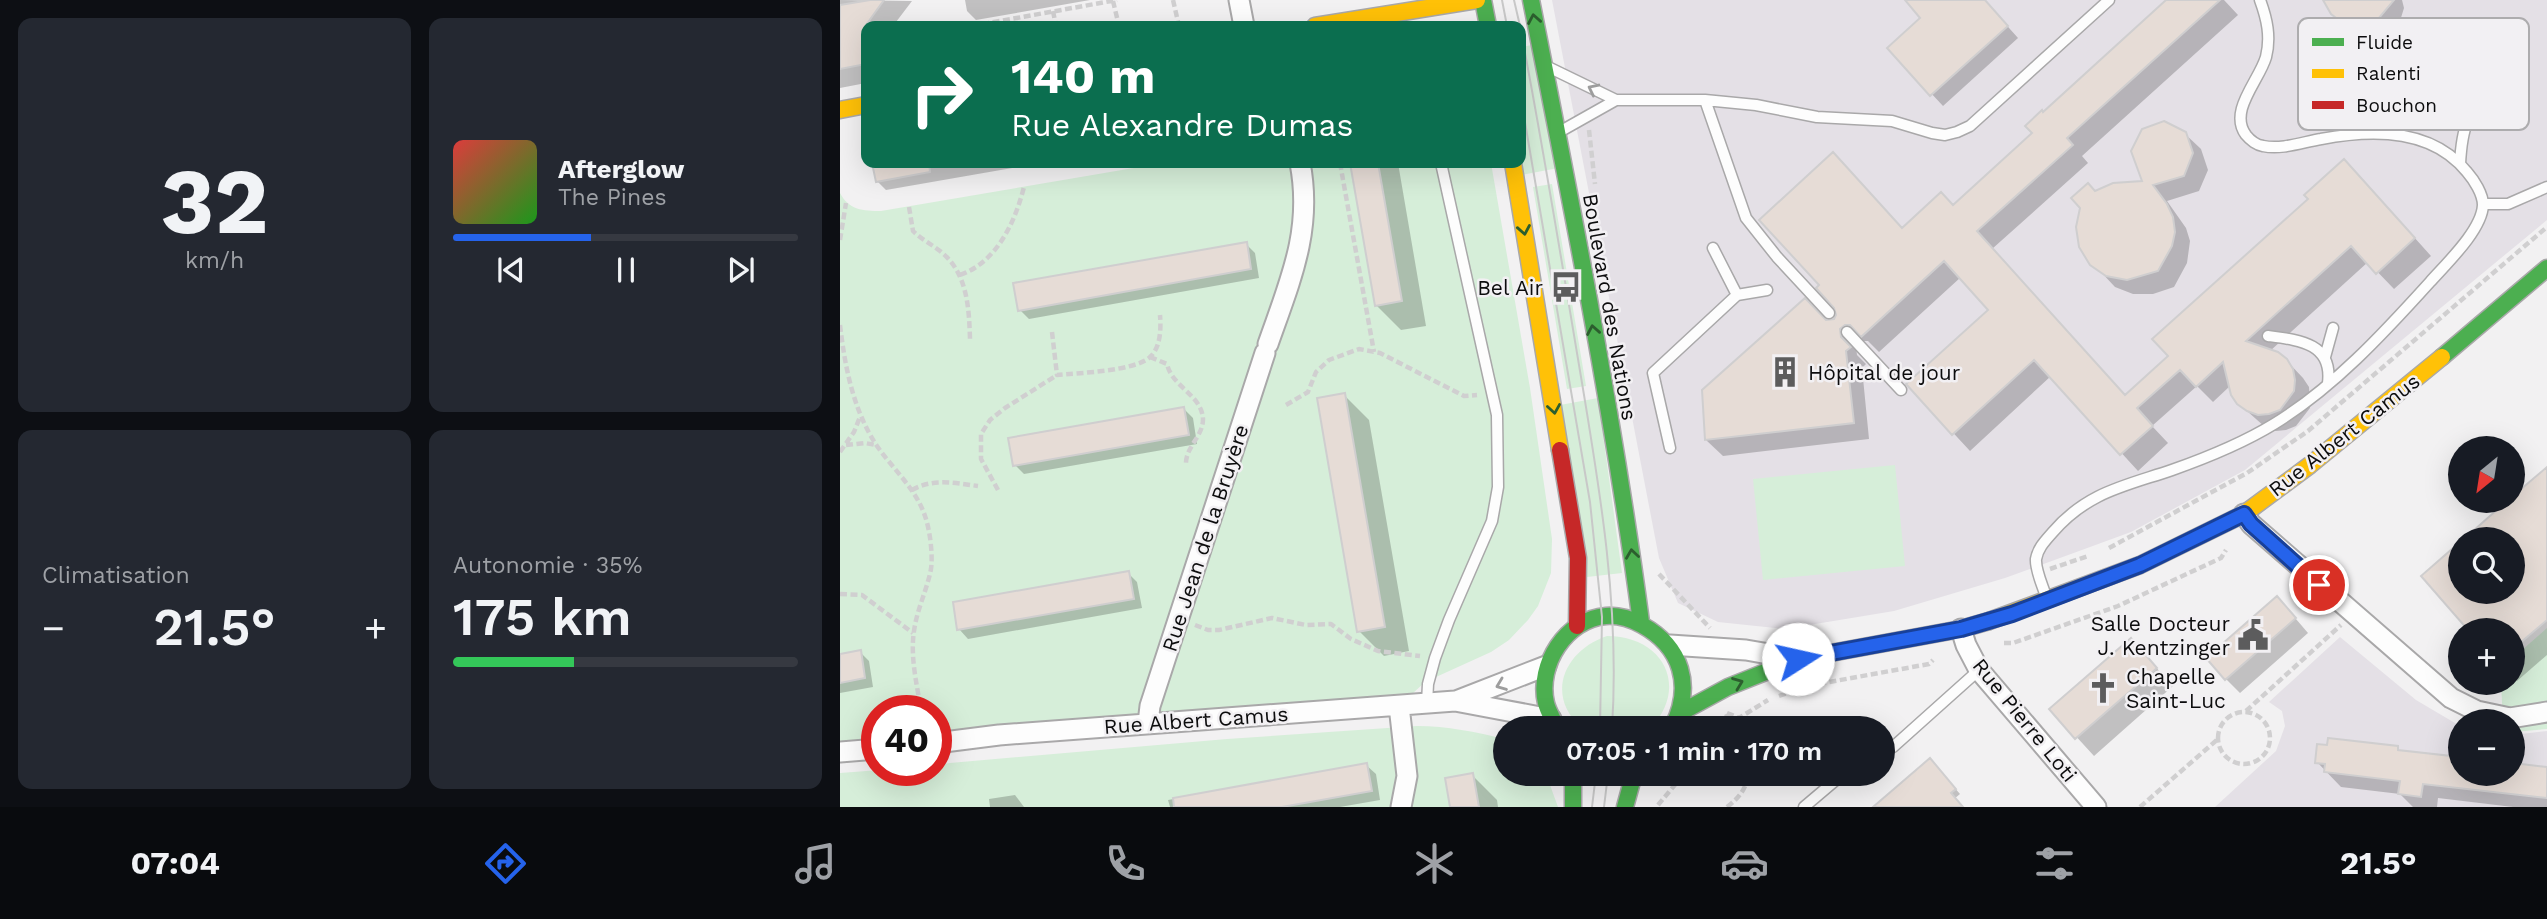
<!DOCTYPE html>
<html lang="fr">
<head>
<meta charset="utf-8">
<style>
  :root { --surface:#171b24; --page:#242831; --text:#f1f3f6; --muted:#9ea1a6; --line:#363941; --accent:#2563eb }
  body { margin:0; font-family:"Work Sans",sans-serif; background:var(--page); color:var(--text); height:100vh; display:flex; flex-direction:column; font-size:26px; white-space:nowrap }
  * { box-sizing:border-box; margin:0 }
  p { font-size:23px; color:var(--muted) }
  .icon { flex:none; width:38px; height:38px; fill:none; stroke:currentColor; stroke-width:2; stroke-linecap:round; stroke-linejoin:round }
  .map { position:relative; flex:1; overflow:hidden }
  .drawer { display:flex; flex-direction:column; gap:18px; padding:18px; background:#0d0f14; width:840px }
  .drawer>* { flex:none }
  .top-card { position:absolute; left:21px; top:21px; width:665px; height:147px; border-radius:14px; box-shadow:0 7px 28px #0002; background:#0b6e4f; color:#fff; overflow:hidden }
  .needle { width:46px; rotate:210deg }
  .tools { position:absolute; left:1608px; top:436px; display:grid; gap:14px }
  .tools a { display:grid; place-items:center; width:77px; height:77px; border-radius:50%; background:var(--surface); box-shadow:0 7px 28px #0002; font-size:35px }
  .speed { position:absolute; left:21px; top:695px; display:flex; gap:14px; font-size:35px; font-weight:700; text-align:center }
  .speed>* { display:grid; place-content:center; width:91px; height:91px; border-radius:50%; background:var(--surface); box-shadow:0 7px 28px #0002; line-height:1 }
  .speed .limit { border:10px solid #d22; background:#fff; color:#111 }
  .pin { position:absolute; display:grid; place-items:center; width:60px; height:60px; color:#fff; margin:-30px; border:4px solid #fff; border-radius:50%; box-shadow:0 2px 7px #0007 }
  .me { position:absolute; width:77px; margin:-38px; rotate:80deg; stroke-linejoin:round; filter:drop-shadow(0 0 5px #0008) }
  .turn { display:flex; align-items:center; gap:24px; height:147px; padding:0 35px; font-size:32px }
  .turn .icon { width:91px; height:91px; stroke-width:2.5 }
  .turn b { display:block; font-size:49px; line-height:60px }
  .big { font-size:52px; font-weight:600; line-height:1.1 }
  .drawer .tile { flex:1; display:flex; flex-direction:column; justify-content:center; gap:10px; min-width:0; padding:0 24px; border-radius:14px; background:var(--page) }
  .drawer .dial { align-items:center; gap:0 }
  .dial b { font-size:91px; line-height:1 }
  .song { display:flex; align-items:center; gap:21px }
  .cover { width:84px; height:84px; border-radius:10px; background:linear-gradient(135deg,hsl(0 70% 55%),hsl(120 70% 35%)) }
  .played { height:7px; border-radius:4px; background:linear-gradient(90deg,var(--accent) 40%,var(--line) 40%) }
  .keys { display:flex; justify-content:space-around; direction:ltr }
  .heat { display:flex; justify-content:space-between; align-items:center; font-size:38px; direction:ltr }
  .charge { height:10px; border-radius:5px; background:linear-gradient(90deg,#34c759 35%,var(--line) 0) }
  .drawer .tiles { flex:1; display:grid; gap:18px; grid-template-columns:repeat(2,1fr) }
  .trip { position:absolute; left:653px; top:716px; width:402px; height:70px; border-radius:35px; background:var(--surface); box-shadow:0 7px 28px #0002; font-weight:600; line-height:70px; text-align:center }
  .menu { display:flex; height:112px; justify-content:space-around; align-items:center; background:#090b0e; color:var(--muted) }
  .menu .icon { width:49px; height:49px }
  .menu .on { color:var(--accent) }
  .menu b { font-size:32px; color:var(--text) }
  main { display:flex; flex:1; min-height:0 }
  .map>svg:first-child { display:block }
</style>
</head>
<body>
<main>
<section class="drawer">
<div class="tiles">
<div class="tile dial"><b>32</b><p>km/h</p></div>
<div class="tile">
<div class="song"><i class="cover"></i><div><b>Afterglow</b><p>The Pines</p></div></div>
<div class="played"></div>
<div class="keys"><svg class="icon" aria-label="previous" viewBox="0 0 24 24"><path d="M18 5L8 12l10 7zM5 5v14"/></svg><svg class="icon" aria-label="pause" viewBox="0 0 24 24"><path d="M8 5v14M16 5v14"/></svg><svg class="icon" aria-label="next" viewBox="0 0 24 24"><path d="M6 5l10 7-10 7zM19 5v14"/></svg></div>
</div>
<div class="tile"><p>Climatisation</p>
<div class="heat"><a>−</a><b class="big">21.5°</b><a>+</a></div>
</div>
<div class="tile"><p>Autonomie · 35%</p><b class="big">175 km</b><div class="charge"></div></div>
</div>
</section>
<div class="map">
<svg width="1707" height="807" viewBox="0 0 1707 807">
  <rect width="100%" height="100%" fill="#f2f1f2"/>
  <path fill="#e4e0e6" d="M712,0H1707V220L1405,470L1291,532L1165,578L1054,611L945,629L878,622L838,603L819,558Z
    M1500,637L1576,700L1620,726V774H1673V735L1707,731V807H1375L1436,751L1445,726L1442,711L1429,702Z"/>
  <path fill="#d6eed9" d="M692,45L718,168L681,175V47Z
    M323,163H651L690,388L712,539L711,573L698,606L688,620L669,640L651,652L585,682L559,706L96,743V710H37V748L0,751V193C9,210 23,211 41,211Z
    M712,184L746,386L727,389L693,187Z
    M758,398L782,573L747,577L720,405Z
    M1055,465L1065,566L923,580L913,479Z
    M1707,628V729L1673,732V721H1663L1661,683L1673,682V658Z
    M767,636C822,636 850,685 811,728H742C704,695 725,650 767,636Z
    M577,726C607,726 636,732 665,739V774H706L718,807H0V773L40,770H96V765L110,763L387,739Z"/>
  <path fill="#0003" d="M0,0L72,1L53,26H26V83L0,88Z
    M125,0H250L136,20L127,11Z
    M1067,0H1144L1178,38L1103,106L1049,48L1083,18Z
    M1329,0H1384L1398,15L1242,156L1248,163L1152,249L1286,396L1521,178L1591,256L1554,289L1528,262L1430,351L1446,360L1463,378L1469,387L1470,408L1456,426L1446,430L1436,431L1425,427L1398,403L1390,386L1373,402L1357,386L1312,426L1328,443L1298,471L1211,376L1130,451L1068,384L1151,310L1121,277L1039,352L1028,341H1022L1016,346L1017,355L1026,364L1022,368L1029,439L883,456L866,440L986,322L995,320L1062,230L1114,207L1194,134L1203,114Z
    M1486,0H1562L1564,8L1560,21L1552,30L1541,36L1522,39L1492,13Z
    M1344,133L1361,149L1368,170L1359,191L1327,201L1346,228L1350,241L1347,263L1334,287L1313,294H1293L1275,287L1245,255L1255,193L1305,182Z
    M34,163H201L46,190L37,181Z
    M511,163H558L586,326L561,330L536,305Z
    M406,244L415,253L419,278L189,319L180,310Z
    M504,395L529,420L569,651L544,656L519,631Z
    M344,409L353,418L357,444L184,474L175,465Z
    M1707,469V655L1677,681L1673,677V630H1630L1584,576L1620,544V592H1673V539H1626Z
    M288,573L297,582L302,608L128,639L119,629Z
    M1450,612L1468,633L1400,693L1386,679Z
    M1291,640L1333,686L1254,756L1211,709Z
    M20,652L29,661L33,687L0,693V656Z
    M1557,748L1561,752L1620,759V774H1673V765L1707,769V807H1673L1598,798L1597,807H1573L1560,794L1501,787L1477,762Z
    M526,765L536,774L540,800L500,807H330L328,800Z
    M1095,765L1120,794L1114,799L1036,807Z
    M632,775L657,800L658,807H612Z
    M175,795L184,807H150L149,799Z"/>
  <path fill="#e6dcd6" stroke="#cfcecf" stroke-width="2" d="M30,0H44L26,25V64L0,69V5Z
    M1065,0H1145L1168,26L1090,96L1047,48L1080,18Z
    M1326,0H1380L1227,138L1233,145L1137,231L1285,395L1328,356L1312,339L1468,199L1464,195L1504,159L1575,238L1536,274L1511,246L1406,341L1438,352L1447,359L1453,369L1455,380L1454,391L1440,410L1429,414L1418,415L1407,411L1397,404L1391,395L1383,362L1356,387L1340,370L1297,408L1313,426L1280,455L1194,360L1112,435L1066,384L1148,310L1104,261L1021,337L1010,325H1005L1000,329L1001,337L1011,347L1006,351L1014,423L865,440L862,390L965,298L986,320L994,319L996,315L994,308L976,288L979,285L919,220L993,152L1062,228L1101,192L1113,205L1192,133L1185,126L1202,110L1203,112Z
    M1483,0H1554L1539,18L1528,24L1508,27L1491,14Z
    M1324,121L1346,132L1353,153L1344,176L1313,185L1327,204L1333,217L1335,232L1332,246L1318,271L1287,280L1266,276L1250,265L1239,247L1236,227L1240,208L1231,198L1248,183L1255,191L1273,183L1302,181L1291,151L1302,129Z
    M32,163H89L90,172L36,182Z
    M510,163H538L562,301L535,306Z
    M407,242L411,269L178,311L173,283Z
    M505,393L545,627L517,632L477,398Z
    M344,407L349,435L173,466L168,438Z
    M1707,467V620L1673,649V630H1628L1581,576L1620,542V592H1673V539H1624L1668,500H1673V496Z
    M289,571L294,599L117,630L113,602Z
    M1437,596L1456,618L1385,680L1366,658Z
    M1291,638L1317,668L1235,739L1209,709Z
    M21,650L25,678L0,683V654Z
    M1488,738L1558,746V750L1620,757V774H1673V763L1707,767V798L1583,784L1581,797L1558,794L1560,781L1484,772L1485,764L1475,763L1477,744L1487,745Z
    M1090,758L1116,789L1111,793L1123,807H1033Z
    M527,763L532,791L442,807H334L333,798Z
    M633,773L639,807H610L605,778Z"/>
  <g fill="none" stroke-linecap="round" stroke-linejoin="round">
    <defs>
      <path id="lane" d="M708,67L776,100L721,131
        M776,100H865L916,105L977,117L1052,121L1092,133L1105,135L1117,132L1130,126L1269,0
        M865,100L906,218L937,257L989,313
        M1620,164C1622,126 1627,114 1653,88
        M1643,204H1668L1707,187
        M873,248L897,295
        M1007,332L1061,390
        M1428,336C1459,340 1493,343 1488,383
        M1485,357L1493,328
        M830,448L813,373L897,295L927,290
        M1207,600C1204,588 1195,571 1196,559C1198,548 1205,541 1212,533C1247,492 1285,486 1332,470C1366,458 1403,443 1434,424C1493,388 1543,334 1590,282C1606,264 1642,230 1643,205C1643,194 1634,180 1627,172C1592,128 1532,129 1481,139C1463,142 1442,150 1423,146C1417,145 1410,140 1406,135C1388,111 1419,81 1426,57C1431,37 1427,19 1420,0
        M587,703L588,684L595,658L609,620L652,521L658,487L657,415L601,163
        M1043,750L1053,747L1139,670
        M964,807L1003,774"/>
      <path id="street" d="M399,0L404,26
        M428,344C450,281 473,230 460,163
        M1404,514L1411,524L1611,698L1637,711L1670,718L1707,712
        M1121,629L1126,645L1139,670L1256,807
        M830,645L906,650L957,659
        M616,701L706,666
        M559,706L567,776L561,807
        M308,723L310,706L425,353
        M96,743L159,735L615,701L711,719
        M0,752L37,749"/>
      <path id="fast" d="M643,0L648,26
        M691,0C732,206 773,413 801,622
        M1602,357L1707,268
        M840,713L888,687L958,659L1121,629L1149,621
        M717,728C714,720 708,712 706,703C697,665 726,619 766,616C779,615 791,619 802,625C842,647 853,686 833,726
        M733,774V807
        M785,807L794,774"/>
      <path id="slow" d="M475,26L637,0
        M0,110L26,105
        M673,163L720,450
        M1149,621L1300,565L1404,514L1470,465L1602,357"/>
      <path id="jam" d="M720,450L738,558L737,626"/>
    </defs>
    <use href="#lane" stroke="#a9a8a9" stroke-width="13"/>
    <use href="#street" stroke="#a9a8a9" stroke-width="23"/>
    <use href="#fast" stroke="#a9a8a9" stroke-width="19"/>
    <use href="#slow" stroke="#a9a8a9" stroke-width="19"/>
    <use href="#jam" stroke="#a9a8a9" stroke-width="19"/>
    <path stroke="#d0cfd0" stroke-width="4.5" stroke-dasharray="7 3.5" stroke-linecap="butt" d="M333,0L339,26
      M273,1L279,26
      M213,11L216,26
      M132,26L277,0
      M749,130L755,184
      M500,163L534,352
      M69,207L73,231C81,239 91,244 100,251C127,272 129,306 130,339
      M0,240L6,203
      M120,275C157,262 175,222 184,187
      M0,325C5,367 13,410 37,446C53,469 76,489 85,516C90,530 93,555 91,569C87,590 77,609 74,631C70,657 77,685 81,710
      M212,332L217,375C238,373 296,371 310,357C321,347 321,328 320,315
      M310,357L327,364C332,387 362,395 363,419C363,437 345,447 346,465
      M446,405L468,392L476,372L489,360L519,349L540,353L624,396L637,395
      M6,445L25,443L36,445
      M0,452L14,432L20,417
      M72,490C93,478 115,483 138,486
      M158,490L141,459V434L150,420L165,408L217,375
      M1269,548L1407,473L1468,431L1707,227
      M1210,569L1248,556
      M819,574L870,628
      M0,594L22,595L73,633
      M355,625L368,630H379L432,618L466,625L491,624L511,639L538,651L580,656
      M1164,643H1173L1278,606L1381,558L1386,550
      M939,696L967,686L1089,664L1093,660
      M1406,711L1501,625
      M1378 738a26 26 0 1 1 52 0a26 26 0 1 1-52 0Z
      M887,713L899,718L928,700
      M886,714L894,728
      M818,805L844,774
      M887,807C900,797 905,790 909,774
      M1300,807L1378,739"/>
    <use href="#lane" stroke="#fdfdfd" stroke-width="10"/>
    <use href="#street" stroke="#fdfdfd" stroke-width="19"/>
    <use href="#fast" stroke="#4caf50" stroke-width="16"/>
    <use href="#slow" stroke="#ffc107" stroke-width="16"/>
    <use href="#jam" stroke="#c62828" stroke-width="16"/>
    <path stroke="#c8c8c8" stroke-width="2" d="M662,0L667,26
      M674,0L680,26
      M681,32C703,145 721,258 740,371C760,490 780,607 772,728
      M681,99L750,502L762,617L760,728
      M752,807L756,774
      M764,807L768,774"/>
  </g>
  <defs><path id="oneway-chevron" d="M-2-3.5L2.5 0L-2 3.5" fill="none" stroke-width="1.6" stroke-linecap="round" stroke-linejoin="round" transform="scale(1.75)"/></defs>
  <g stroke="#2c5e2e">
    <use href="#oneway-chevron" transform="translate(694 19) rotate(-100)"/>
    <use href="#oneway-chevron" transform="translate(684 230) rotate(80)"/>
    <use href="#oneway-chevron" transform="translate(753 330) rotate(-100)"/>
    <use href="#oneway-chevron" transform="translate(714 409) rotate(81)"/>
    <use href="#oneway-chevron" transform="translate(792 554) rotate(-98)"/>
    <use href="#oneway-chevron" transform="translate(898 683) rotate(-21)"/>
  </g>
  <g stroke="#9d9d9d">
    <use href="#oneway-chevron" transform="translate(753 89) rotate(-154)"/>
    <use href="#oneway-chevron" transform="translate(661 685) rotate(159)"/>
  </g>
  <g fill="none" stroke-linecap="round" stroke-linejoin="round">
    <defs>
      <path id="route" d="M958,659L1121,629L1172,614L1300,565L1404,514L1411,524L1479,585"/>
    </defs>
    <use href="#route" stroke="#184099" stroke-width="18"/>
    <use href="#route" stroke="#2563eb" stroke-width="12"/>
  </g>
  <defs>
    <symbol id="bus-bare" viewBox="-9 -9 18 18"><path d="M-5-6H5V4H4V6H2V4H-2V6H-4V4H-5ZM-3.5-4V0h7V-4ZM-3.5 1.2v1.5H-2V1.2ZM2 1.2v1.5H3.5V1.2Z" fill="#5c5c5d" stroke="#f2f0f3" stroke-width="2.5" paint-order="stroke"/></symbol>
    <symbol id="building-bare" viewBox="-9 -9 18 18"><path d="M-4-6H4V6H1V3H-1V6H-4ZM-2.5-4.3h1.7v1.8h-1.7ZM.8-4.3h1.7v1.8H.8ZM-2.5-1h1.7V.8h-1.7ZM.8-1h1.7V.8H.8Z" fill="#5c5c5d" stroke="#f2f0f3" stroke-width="2.5" paint-order="stroke"/></symbol>
    <symbol id="civic-bare" viewBox="-9 -9 18 18"><path d="M-.6-6.5H3V-4.5H.6V-3L4-1V1h2V6H-6V1h2V-1L-.6-3ZM-1.2 2.5V6h2.4V2.5Z" fill="#5c5c5d" stroke="#f2f0f3" stroke-width="2.5" paint-order="stroke"/></symbol>
    <symbol id="church-bare" viewBox="-9 -9 18 18"><path d="M-1.2-6h2.4v3.5h3.3v2.4h-3.3V6h-2.4V-.1h-3.3v-2.4h3.3Z" fill="#5c5c5d" stroke="#f2f0f3" stroke-width="2.5" paint-order="stroke"/></symbol>
  </defs>
  <g fill-rule="evenodd">
    <use href="#bus-bare" x="704" y="265" width="44" height="44"/>
    <use href="#building-bare" x="923" y="350" width="44" height="44"/>
    <use href="#civic-bare" x="1391" y="613" width="44" height="44"/>
    <use href="#church-bare" x="1241" y="666" width="44" height="44"/>
  </g>
  <g text-anchor="middle" dominant-baseline="central" stroke-width="5" stroke-linejoin="round" paint-order="stroke">
    <g font-size="21" fill="#0c0c0d" stroke="#f2f0f3" text-anchor="end">
      <text x="703" y="287">Bel Air</text>
      <text x="968" y="372" text-anchor="start">Hôpital de jour</text>
      <text x="1390" y="623">Salle Docteur<tspan x="1390" dy="24">J. Kentzinger</tspan></text>
      <text x="1286" y="676" text-anchor="start">Chapelle<tspan x="1286" dy="24">Saint-Luc</tspan></text>
    </g>
    <g font-size="21" fill="#0c0c0d" stroke="#f2f0f3">
      <text transform="translate(770 307) rotate(80)">Boulevard des Nations</text>
      <text transform="translate(1504 435) rotate(-38)">Rue Albert Camus</text>
      <text transform="translate(365 538) rotate(-72)">Rue Jean de la Bruyère</text>
      <text transform="translate(356 720) rotate(-4)">Rue Albert Camus</text>
      <text transform="translate(1185 720) rotate(51)">Rue Pierre Loti</text>
    </g>
  </g>
  <rect x="1458" y="18" width="231" height="112" rx="10" fill="#f2f0f3" stroke="#adacae" stroke-width="2"/>
  <rect x="1472" y="38" width="32" height="8" fill="#4caf50"/>
  <rect x="1472" y="69" width="32" height="9" fill="#ffc107"/>
  <rect x="1472" y="101" width="32" height="8" fill="#c62828"/>
  <g font-size="19" fill="#0c0c0d">
    <text x="1516" y="49">Fluide</text>
    <text x="1516" y="80">Ralenti</text>
    <text x="1516" y="112">Bouchon</text>
  </g>
</svg>
<div class="tools">
<a><svg class="needle" viewBox="-14 -14 28 28"><path d="M0-13l5 13h-10z" fill="#e53935"/><path d="M0 13l5-13h-10z" fill="#9ea1a6"/></svg></a>
<a><svg class="icon" aria-label="search" viewBox="0 0 24 24"><circle cx="10" cy="10" r="6"/><path d="M15 15l6 6"/></svg></a>
<a>+</a>
<a>−</a>
</div>
<div class="speed"><div class="limit">40</div></div>
<div class="pin" style="left:1479px;top:585px;background:#d93025"><svg class="icon" aria-label="arrive" viewBox="0 0 24 24"><path d="M6 21V4h12l-3 4 3 4H6"/></svg></div>
<svg class="me" style="left:958px;top:659px" viewBox="-20 -20 40 40"><circle r="19" fill="#fff"/><path d="M0-13L10 11 0 6-10 11z" fill="#2563eb"/></svg>
<div class="trip">07:05 · 1 min · 170 m</div>
<div class="top-card">
<div class="turn"><svg class="icon" aria-label="right" viewBox="0 0 24 24"><path d="M7 20v-9h11M14 6l5 5-5 5"/></svg><div><b>140 m</b>Rue Alexandre Dumas</div></div>
</div>
</div>
</main>
<nav class="menu">
<b>07:04</b>
<svg class="icon on" aria-label="directions" viewBox="0 0 24 24"><path d="M12 3l9 9-9 9-9-9zM9 14v-3h6M13 9l2 2-2 2"/></svg>
<svg class="icon" aria-label="music" viewBox="0 0 24 24"><path d="M9 18V5l10-2v13"/><circle cx="6" cy="18" r="3"/><circle cx="16" cy="16" r="3"/></svg>
<svg class="icon" aria-label="phone" viewBox="0 0 24 24"><path d="M5 4h4l2 5-3 2q2 4 5 5l2-3 5 2v4C11 20 4 13 5 4z"/></svg>
<svg class="icon" aria-label="climate" viewBox="0 0 24 24"><path d="M12 3v18M4 7l16 10M4 17L20 7"/></svg>
<svg class="icon" aria-label="car" viewBox="0 0 24 24"><path d="M5 17H2v-5l4-1 3-4h7l3 4 3 1v5h-3M9 17h6M6 11h13"/><circle cx="7" cy="17" r="2"/><circle cx="17" cy="17" r="2"/></svg>
<svg class="icon" aria-label="filters" viewBox="0 0 24 24"><path d="M4 7h16M4 17h16"/><circle cx="9" cy="7" r="2"/><circle cx="15" cy="17" r="2"/></svg>
<b>21.5°</b>
</nav>
</body>
</html>
